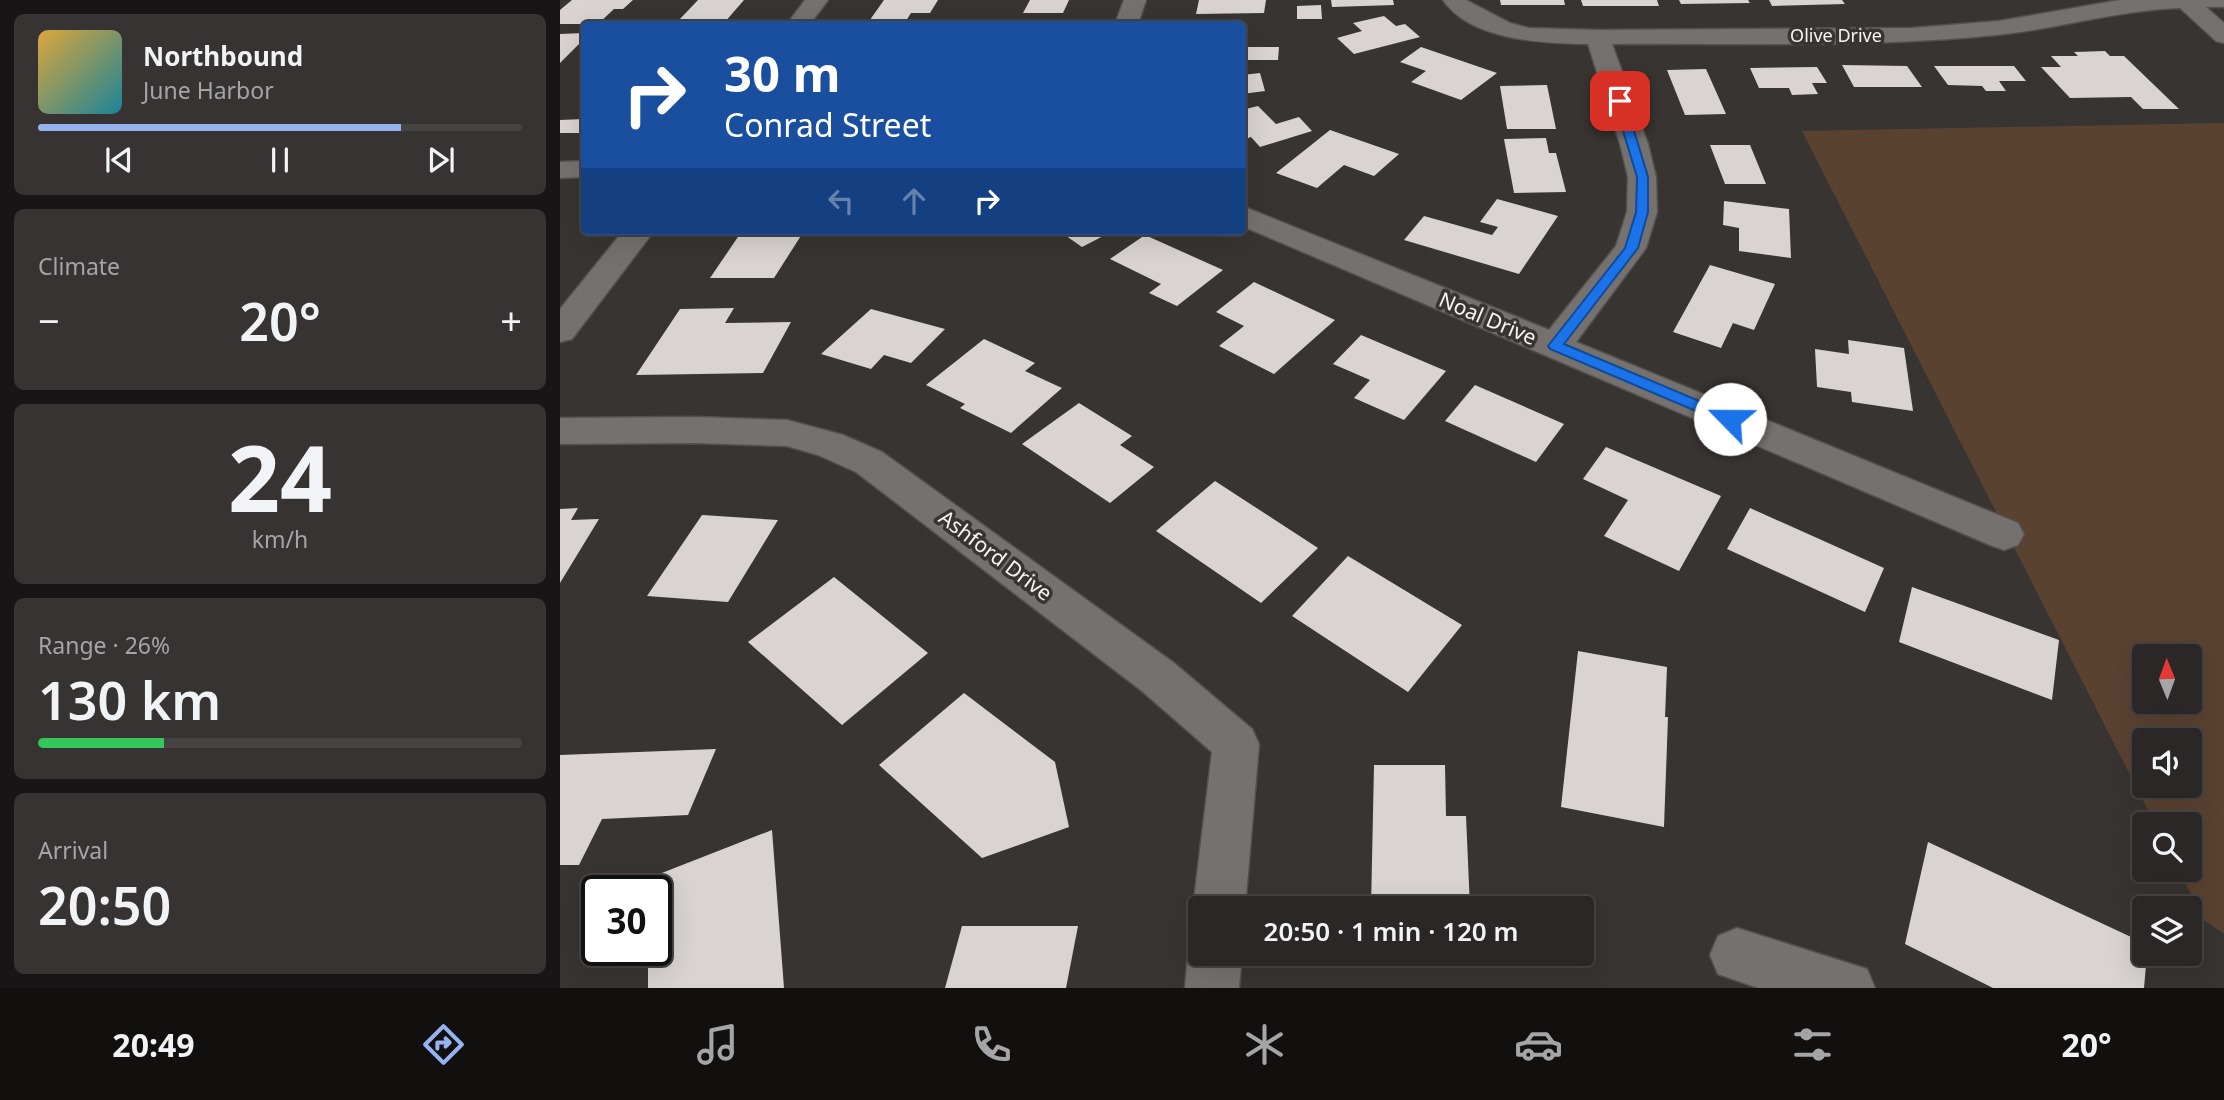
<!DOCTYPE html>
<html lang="en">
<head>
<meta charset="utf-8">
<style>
  :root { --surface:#2a2726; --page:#363332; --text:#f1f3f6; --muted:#a5a5a7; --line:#464443; --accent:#95b2f1 }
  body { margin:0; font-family:"Noto Sans",sans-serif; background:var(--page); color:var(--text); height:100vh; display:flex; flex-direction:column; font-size:26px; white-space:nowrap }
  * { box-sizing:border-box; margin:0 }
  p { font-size:23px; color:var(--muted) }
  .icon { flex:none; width:38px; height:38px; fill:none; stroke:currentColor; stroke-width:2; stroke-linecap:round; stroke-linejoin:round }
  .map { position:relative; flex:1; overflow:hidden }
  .details { display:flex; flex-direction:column; gap:14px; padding:14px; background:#171515; width:560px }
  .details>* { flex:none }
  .banner { position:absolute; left:21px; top:21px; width:665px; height:214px; border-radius:7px; box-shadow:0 7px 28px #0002,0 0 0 2px var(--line); background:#1a4fa0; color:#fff; overflow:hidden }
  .needle { width:46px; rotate:359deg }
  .tools { position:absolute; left:1572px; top:644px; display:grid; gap:14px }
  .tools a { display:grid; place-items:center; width:70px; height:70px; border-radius:7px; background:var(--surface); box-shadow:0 7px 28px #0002,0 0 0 2px var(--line); font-size:35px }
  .speed { position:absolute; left:21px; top:875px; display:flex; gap:14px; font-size:35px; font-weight:700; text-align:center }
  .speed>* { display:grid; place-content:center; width:91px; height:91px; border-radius:50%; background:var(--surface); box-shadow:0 7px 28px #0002,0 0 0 2px var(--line); line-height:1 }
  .speed .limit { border:4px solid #111; border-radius:10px; background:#fff; color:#111 }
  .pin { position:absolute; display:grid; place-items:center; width:60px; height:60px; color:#fff; margin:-30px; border-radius:14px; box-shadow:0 4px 10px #0006 }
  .me { position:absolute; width:77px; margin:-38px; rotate:293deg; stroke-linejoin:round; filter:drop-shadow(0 0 5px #0008) }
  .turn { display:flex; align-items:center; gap:24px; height:147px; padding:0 28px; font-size:32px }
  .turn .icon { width:91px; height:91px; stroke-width:2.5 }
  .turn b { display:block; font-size:49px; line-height:60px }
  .lanes { display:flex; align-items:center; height:66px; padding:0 28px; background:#0003; justify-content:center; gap:35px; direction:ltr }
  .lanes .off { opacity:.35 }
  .big { font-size:52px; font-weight:600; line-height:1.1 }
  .details .widget { flex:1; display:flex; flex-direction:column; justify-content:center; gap:10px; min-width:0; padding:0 24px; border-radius:10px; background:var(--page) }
  .details .dial { align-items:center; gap:0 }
  .dial b { font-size:91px; line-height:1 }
  .song { display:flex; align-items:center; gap:21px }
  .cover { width:84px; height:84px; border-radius:10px; background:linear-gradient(135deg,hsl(40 70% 55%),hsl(190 70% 35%)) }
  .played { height:7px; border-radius:4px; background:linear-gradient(90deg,var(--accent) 75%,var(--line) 75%) }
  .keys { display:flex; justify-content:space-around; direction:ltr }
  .heat { display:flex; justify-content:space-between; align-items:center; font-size:38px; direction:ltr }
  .charge { height:10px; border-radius:5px; background:linear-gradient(90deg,#34c759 26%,var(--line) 0) }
  .trip { position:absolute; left:628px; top:896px; width:406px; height:70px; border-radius:7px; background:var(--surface); box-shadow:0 7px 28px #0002,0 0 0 2px var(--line); font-weight:600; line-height:70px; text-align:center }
  .menu { display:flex; height:112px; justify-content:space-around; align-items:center; background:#11100f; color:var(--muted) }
  .menu .icon { width:49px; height:49px }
  .menu .active { color:var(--accent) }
  .menu b { font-size:32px; color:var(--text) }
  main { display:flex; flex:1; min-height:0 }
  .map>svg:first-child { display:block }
</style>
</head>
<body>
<main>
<section class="details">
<div class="widget">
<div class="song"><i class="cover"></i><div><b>Northbound</b><p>June Harbor</p></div></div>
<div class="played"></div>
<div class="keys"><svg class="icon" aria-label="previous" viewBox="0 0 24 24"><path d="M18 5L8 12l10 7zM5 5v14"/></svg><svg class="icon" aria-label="pause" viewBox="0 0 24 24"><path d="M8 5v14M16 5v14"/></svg><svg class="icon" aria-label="next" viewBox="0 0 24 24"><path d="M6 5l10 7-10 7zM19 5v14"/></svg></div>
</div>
<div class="widget"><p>Climate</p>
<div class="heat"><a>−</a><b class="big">20°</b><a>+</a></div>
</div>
<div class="widget dial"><b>24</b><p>km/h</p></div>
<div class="widget"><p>Range · 26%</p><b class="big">130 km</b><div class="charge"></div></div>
<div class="widget"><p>Arrival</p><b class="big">20:50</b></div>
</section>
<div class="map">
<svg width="1664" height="988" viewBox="0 0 1664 988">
  <rect width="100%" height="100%" fill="#383432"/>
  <path fill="#5a4231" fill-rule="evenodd" d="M1664,123V934L1644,920L1619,870H1629V824H1595L1242,131ZM1584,656H1629V702H1584ZM1584,740H1629V786H1584Z"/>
  <path fill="#d9d4d1" d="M12,0H73L63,9H54L38,24H0V10Z
    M138,0H184L164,23L126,24L130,20H119Z
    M324,0H378L370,13H351L344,24H307Z
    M470,0H509L503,13H463Z
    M639,0H706L704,13L636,14Z
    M771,0H833L834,5L772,7Z
    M940,0H1004L1005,5H941Z
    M1021,0H1097L1099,6H1023Z
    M1119,0H1188L1190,3L1121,4Z
    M1209,0H1282L1285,4L1212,6Z
    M761,5L762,19H737V6Z
    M824,16L836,26L845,24L860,37L794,54L777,38L802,31L793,23Z
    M24,33V39L0,63V34Z
    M682,36H686L685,47H719L718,60H682Z
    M861,47L937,73L901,100L851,82L866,71L840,62Z
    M1545,51L1550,56H1564L1619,109H1583L1571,97L1510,98L1481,67H1501L1491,56H1518L1514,52Z
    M1282,65L1347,66L1362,87H1294Z
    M1374,66H1454L1466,81H1439L1446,91H1426L1422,86L1388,85Z
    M1257,67L1267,83H1252L1258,94L1232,95L1229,88H1199L1190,68Z
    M1146,69L1166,114L1125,115L1107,70Z
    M700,73L705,91L682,94V75Z
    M987,85L996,129H947L940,86Z
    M698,106L716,124L739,117L752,131L700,147L691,137L682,140V110Z
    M24,119V133H0V120Z
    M770,130L839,154L814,176L784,165L757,188L716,173Z
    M986,138L989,153H996L1006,192L954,193L944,139Z
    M1150,145H1190L1206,184H1165Z
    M937,199L998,216L959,274L844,240L864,216L932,235L938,227L920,222Z
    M1164,201L1229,209L1231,258L1179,251V228L1163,225Z
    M182,231H244L214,278H150Z
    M499,231H553L522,247Z
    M585,235L663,270L617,306L589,293L601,284L550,259Z
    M1150,265L1215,284L1194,330L1173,323L1161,348L1113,332Z
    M694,282L775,320L714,374L659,346L684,326L656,312Z
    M174,308L165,323L231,322L203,373L76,375L120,309Z
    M311,309L385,329L351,363L324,355L311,369L261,354Z
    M801,335L886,371L844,420L794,398L810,380L773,364Z
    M424,339L475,363L465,371L502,388L451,433L400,408L405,404L366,385Z
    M1288,340L1344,348L1353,411L1292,402L1291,392L1257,387L1255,349L1289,354Z
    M915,385L1004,424L976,462L885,421Z
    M519,403L572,436L560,445L594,467L550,503L462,444Z
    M1046,447L1161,496L1119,571L1044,536L1068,500L1023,479Z
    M655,481L758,548L701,603L596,531Z
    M18,508L11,520L39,519L0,583V509Z
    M1190,508L1324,568L1305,612L1167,549Z
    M142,515L218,520L168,602L87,596Z
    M788,556L902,625L848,692L732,616Z
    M274,577L368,653L282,725L188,642Z
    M1352,587L1499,640L1492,700L1339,642Z
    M1018,651L1107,667L1105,717H1108L1104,827L1001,807Z
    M404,693L495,762L509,827L422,858L319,765Z
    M156,749L128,815L42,819L19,865H0V755Z
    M814,765H885L886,816H906L910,908H811Z
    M212,830L224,988H88V950H96V891H89V878Z
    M1368,842L1584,943V954H1587L1584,988H1433L1345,944Z
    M402,926H518L506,988H385Z"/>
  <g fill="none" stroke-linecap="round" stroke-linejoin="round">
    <defs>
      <path id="minor" d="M245,0H268L250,24H227Z
        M564,0H586L578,24H555Z
        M883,0H906L950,23L969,28L1038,30L1352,28L1439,21L1560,0H1664V7H1646L1664,23V43L1656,41L1620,8C1558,10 1498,29 1436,35C1309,48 1180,43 1052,44L1088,144L1096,177L1097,212L1086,248L1016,342L1458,523L1464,534L1458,545L1444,550L1430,545L682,226V206L989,330L1056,246L1067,212L1068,177L1060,144L1028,44C983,43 911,41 883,0Z
        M24,161V177L0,178V162Z
        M63,231H94L12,339L0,342V309Z
        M135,417L227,420L283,435L322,452L614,663L692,729L699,744L685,908H640V926L633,908L652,752L582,691L296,472L258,455L227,446L135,443L0,444V418Z
        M1177,928L1307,969L1315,988H1198L1158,974L1150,955L1158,936Z
        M640,933V954H682L679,988H625L628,954L636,935Z"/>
    </defs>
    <use href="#minor" stroke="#53504d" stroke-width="3"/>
    <use href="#minor" fill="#75716e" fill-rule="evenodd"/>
  </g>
  <path fill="#1a73e8" stroke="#114b97" stroke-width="2" d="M1060,98L1065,101L1088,177V212L1078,248L1004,344L1175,416L1177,419L1175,423H1164L990,349L988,346L1065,248L1076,212L1077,177L1054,101Z"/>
  <g text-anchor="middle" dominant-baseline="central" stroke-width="7" stroke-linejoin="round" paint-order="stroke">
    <g font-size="18" fill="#f6f4f2" stroke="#383432">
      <text x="1276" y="35">Olive Drive</text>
    </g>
    <g font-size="21" fill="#f6f4f2" stroke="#383432">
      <text transform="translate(928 318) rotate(23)">Noal Drive</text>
      <text transform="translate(436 555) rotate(37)">Ashford Drive</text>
    </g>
  </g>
</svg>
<div class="tools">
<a><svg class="needle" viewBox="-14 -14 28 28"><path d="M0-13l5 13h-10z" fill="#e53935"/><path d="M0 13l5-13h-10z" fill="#a5a5a7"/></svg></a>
<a><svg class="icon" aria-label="sound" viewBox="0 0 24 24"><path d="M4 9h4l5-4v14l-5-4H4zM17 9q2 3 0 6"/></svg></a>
<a><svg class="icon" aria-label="search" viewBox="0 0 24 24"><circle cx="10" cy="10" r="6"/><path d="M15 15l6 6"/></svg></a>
<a><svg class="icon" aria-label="layers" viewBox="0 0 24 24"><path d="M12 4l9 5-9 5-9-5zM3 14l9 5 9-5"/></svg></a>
</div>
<div class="speed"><div class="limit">30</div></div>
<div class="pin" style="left:1060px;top:101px;background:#d93025"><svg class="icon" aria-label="arrive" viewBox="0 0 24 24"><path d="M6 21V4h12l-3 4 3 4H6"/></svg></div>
<svg class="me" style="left:1170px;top:419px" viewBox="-20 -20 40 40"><circle r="19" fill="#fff"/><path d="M0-13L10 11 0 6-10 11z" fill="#1a73e8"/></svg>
<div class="trip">20:50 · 1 min · 120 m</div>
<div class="banner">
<div class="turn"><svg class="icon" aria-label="right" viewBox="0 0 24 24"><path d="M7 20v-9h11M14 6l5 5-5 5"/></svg><div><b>30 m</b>Conrad Street</div></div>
<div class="lanes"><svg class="icon off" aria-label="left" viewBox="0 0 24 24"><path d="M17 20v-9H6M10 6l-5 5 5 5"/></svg><svg class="icon off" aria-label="ahead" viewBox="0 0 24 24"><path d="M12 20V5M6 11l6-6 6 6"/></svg><svg class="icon" aria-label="right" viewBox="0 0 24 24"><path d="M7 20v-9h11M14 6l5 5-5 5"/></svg></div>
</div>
</div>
</main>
<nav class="menu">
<b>20:49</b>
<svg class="icon active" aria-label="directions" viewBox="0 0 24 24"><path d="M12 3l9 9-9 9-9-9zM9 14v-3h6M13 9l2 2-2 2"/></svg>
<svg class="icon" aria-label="music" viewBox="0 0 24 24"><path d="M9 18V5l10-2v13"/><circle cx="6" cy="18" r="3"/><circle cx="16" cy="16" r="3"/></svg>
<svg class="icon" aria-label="phone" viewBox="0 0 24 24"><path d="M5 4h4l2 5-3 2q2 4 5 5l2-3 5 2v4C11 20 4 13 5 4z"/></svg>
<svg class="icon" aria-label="climate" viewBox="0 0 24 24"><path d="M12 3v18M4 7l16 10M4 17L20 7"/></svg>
<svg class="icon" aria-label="car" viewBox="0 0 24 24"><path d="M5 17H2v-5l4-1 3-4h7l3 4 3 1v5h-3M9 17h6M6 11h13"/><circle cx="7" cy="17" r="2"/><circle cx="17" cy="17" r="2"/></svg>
<svg class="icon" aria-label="filters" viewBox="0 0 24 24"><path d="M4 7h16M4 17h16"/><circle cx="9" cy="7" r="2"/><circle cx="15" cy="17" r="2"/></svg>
<b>20°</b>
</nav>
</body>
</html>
